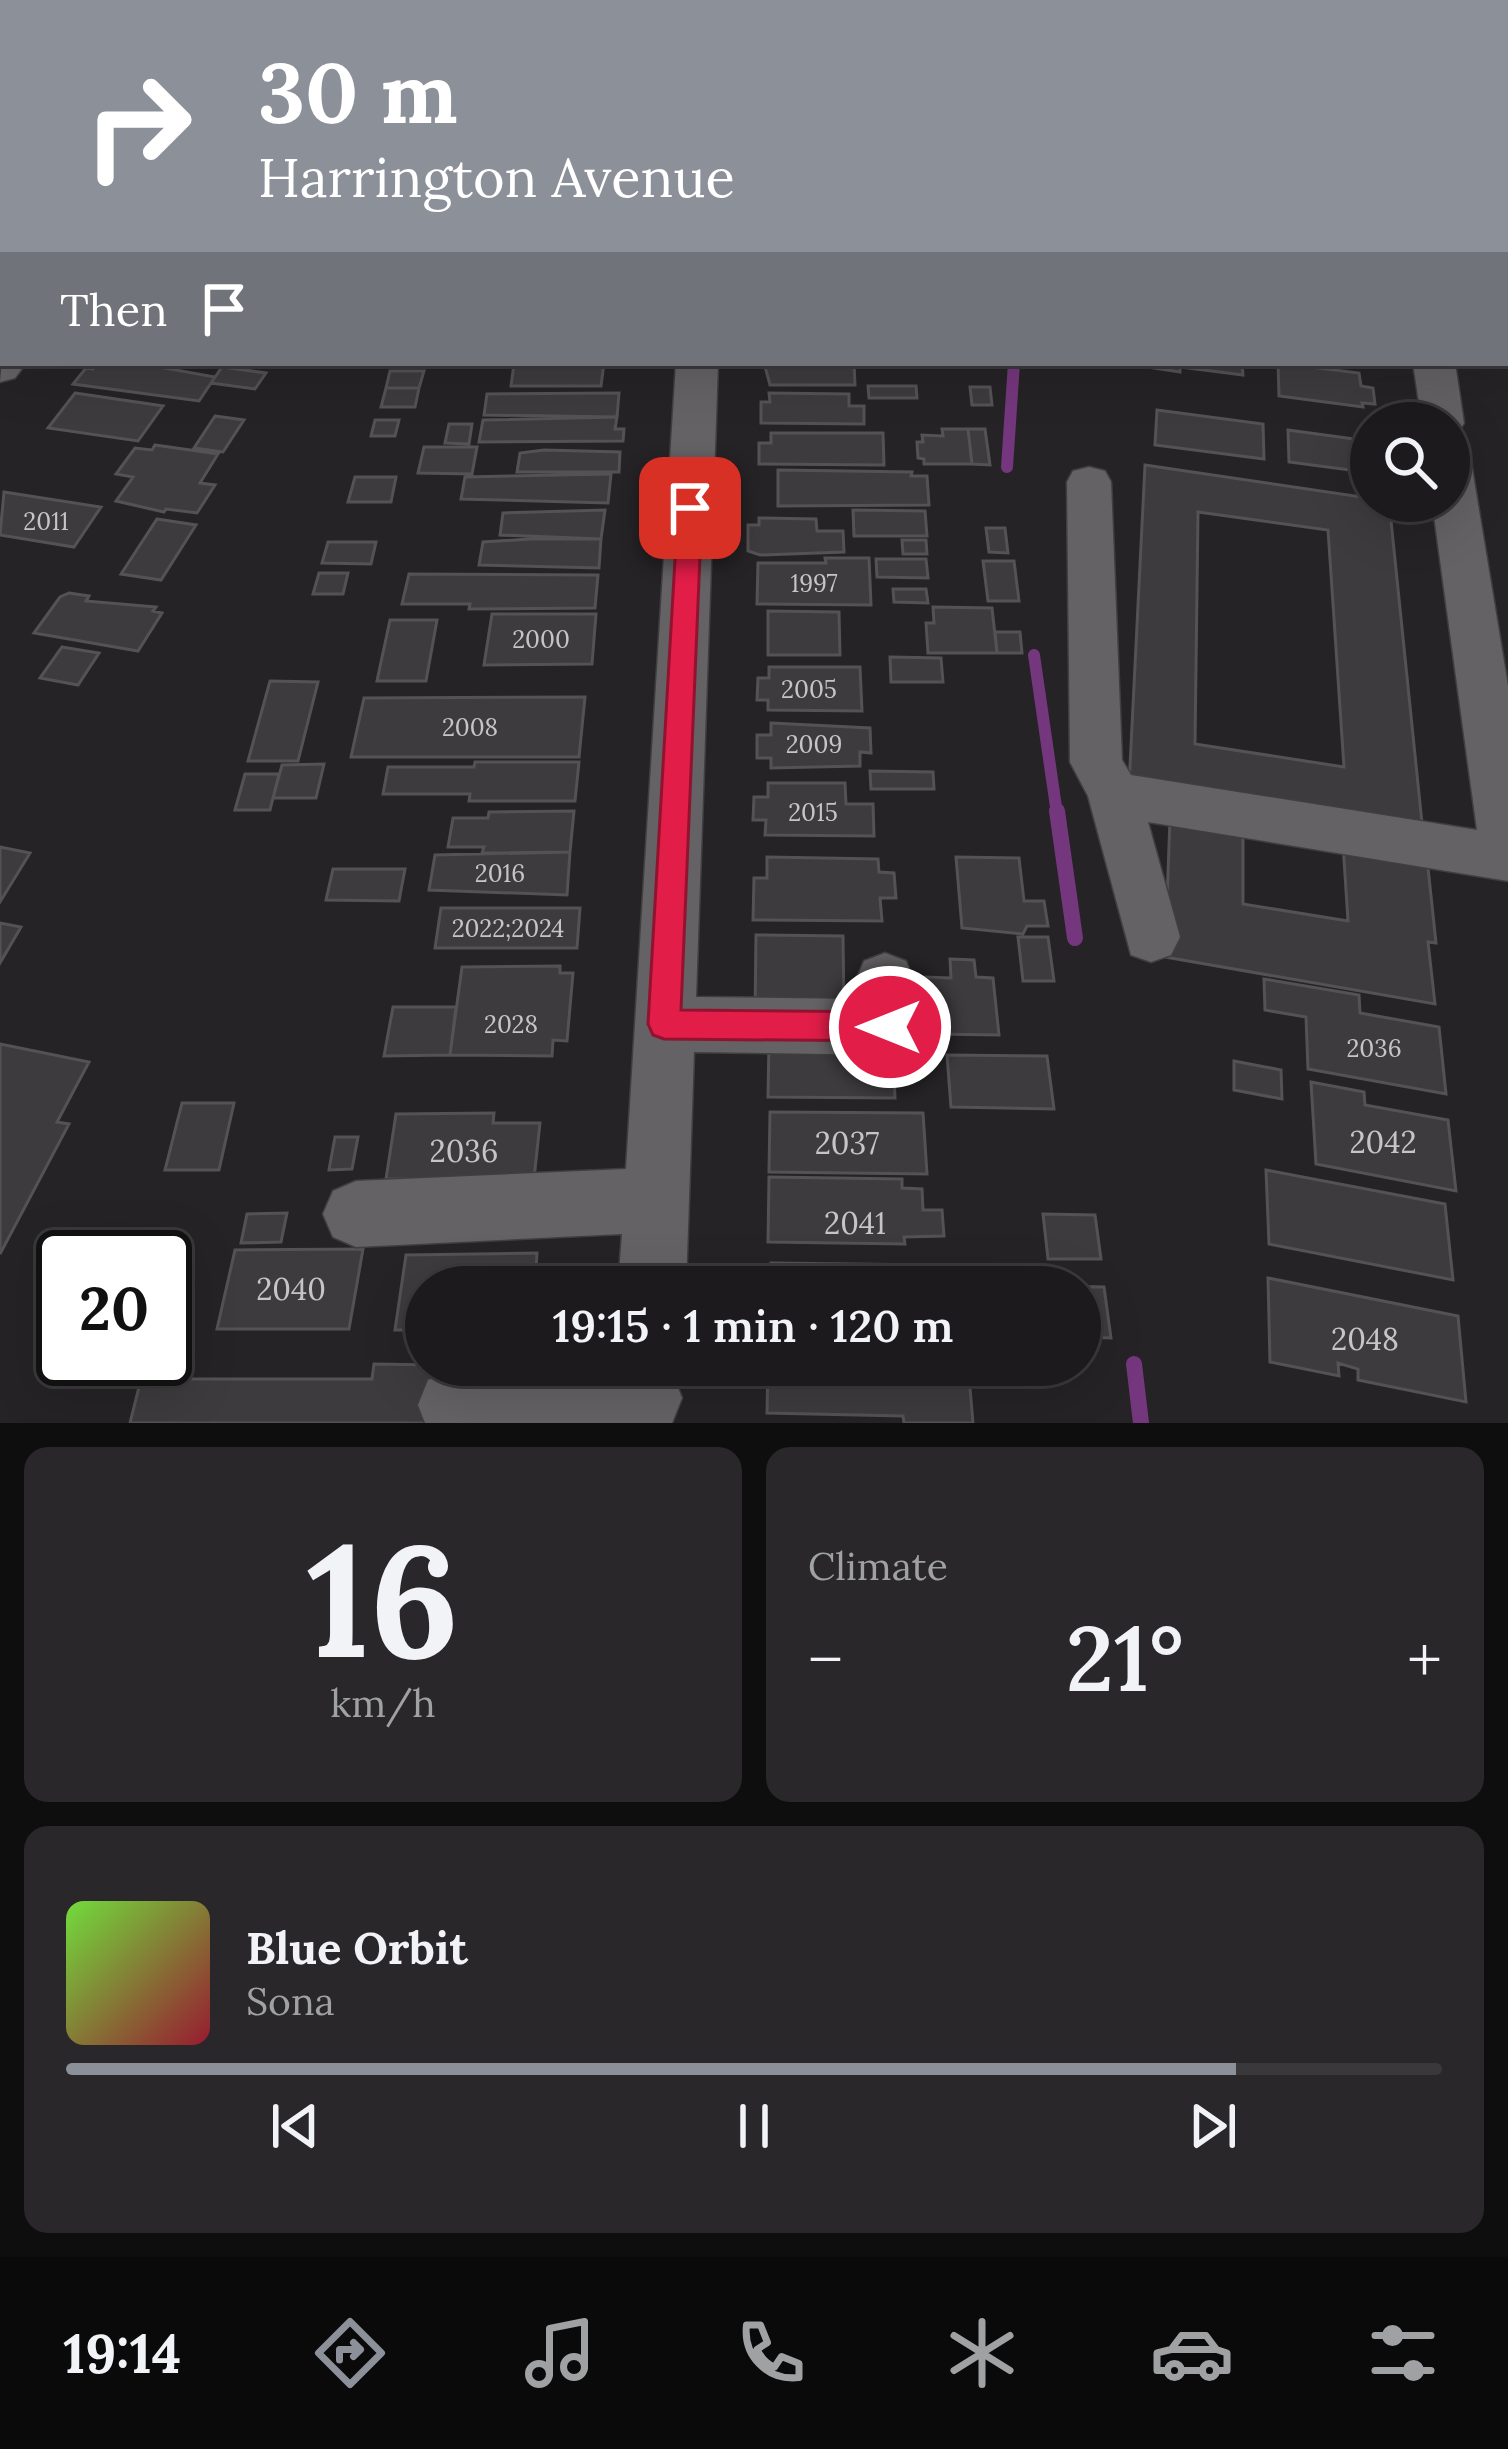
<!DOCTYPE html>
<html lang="en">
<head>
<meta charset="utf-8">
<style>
  :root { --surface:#1c1a1c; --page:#292729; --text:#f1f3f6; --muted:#a0a1a3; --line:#3a383b; --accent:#8c9099 }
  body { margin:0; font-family:Lora,serif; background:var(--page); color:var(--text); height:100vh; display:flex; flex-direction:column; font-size:45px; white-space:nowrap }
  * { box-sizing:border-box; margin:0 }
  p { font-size:39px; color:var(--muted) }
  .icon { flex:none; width:66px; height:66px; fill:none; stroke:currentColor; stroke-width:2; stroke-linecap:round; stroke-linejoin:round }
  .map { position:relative; height:1423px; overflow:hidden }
  .panel { display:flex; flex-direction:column; gap:24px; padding:24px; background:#0f0e0f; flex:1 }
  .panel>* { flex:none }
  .guide { position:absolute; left:0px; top:0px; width:1509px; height:366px; box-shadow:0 12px 48px #0002,0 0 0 3px var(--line); background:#8c9099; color:#fff; overflow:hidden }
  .fabs { position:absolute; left:1350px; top:402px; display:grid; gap:24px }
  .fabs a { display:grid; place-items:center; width:120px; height:120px; border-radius:50%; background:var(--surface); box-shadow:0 12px 48px #0002,0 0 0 3px var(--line); font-size:60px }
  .speed { position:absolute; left:36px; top:1230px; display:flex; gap:24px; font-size:60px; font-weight:700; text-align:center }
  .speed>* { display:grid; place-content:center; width:156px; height:156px; border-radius:50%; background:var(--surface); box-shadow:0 12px 48px #0002,0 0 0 3px var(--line); line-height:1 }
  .speed .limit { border:6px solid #111; border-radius:18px; background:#fff; color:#111 }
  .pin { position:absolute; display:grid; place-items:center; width:102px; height:102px; color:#fff; margin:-51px; border-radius:24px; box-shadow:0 6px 18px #0006 }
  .me { position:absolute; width:132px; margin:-66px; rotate:270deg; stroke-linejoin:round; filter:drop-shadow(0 0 9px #0008) }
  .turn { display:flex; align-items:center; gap:42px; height:252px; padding:0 60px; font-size:54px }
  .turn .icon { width:156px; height:156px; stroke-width:2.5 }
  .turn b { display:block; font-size:84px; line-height:102px }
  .then { display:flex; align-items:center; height:114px; padding:0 60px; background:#0003; gap:24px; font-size:45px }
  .big { font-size:90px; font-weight:600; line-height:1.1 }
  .panel .card { flex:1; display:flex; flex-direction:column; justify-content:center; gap:18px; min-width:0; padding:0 42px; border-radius:24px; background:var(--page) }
  .panel .dial { align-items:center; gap:0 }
  .dial b { font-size:156px; line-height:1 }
  .song { display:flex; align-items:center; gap:36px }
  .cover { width:144px; height:144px; border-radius:18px; background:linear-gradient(135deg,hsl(100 70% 55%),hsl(350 70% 35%)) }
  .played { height:12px; border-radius:6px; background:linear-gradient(90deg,var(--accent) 85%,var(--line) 85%) }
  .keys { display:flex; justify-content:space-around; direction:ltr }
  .heat { display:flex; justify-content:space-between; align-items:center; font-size:66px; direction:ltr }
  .panel .tiles { flex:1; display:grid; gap:24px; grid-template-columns:1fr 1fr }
  .card:last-child { grid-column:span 2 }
  .trip { position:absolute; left:405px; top:1266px; width:696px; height:120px; border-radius:60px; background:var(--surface); box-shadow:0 12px 48px #0002,0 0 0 3px var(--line); font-weight:600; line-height:120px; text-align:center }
  .dock { display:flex; height:192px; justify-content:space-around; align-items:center; background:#0b0a0b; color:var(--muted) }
  .dock .icon { width:84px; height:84px }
  .dock .current { color:var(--accent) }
  .dock b { font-size:54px; color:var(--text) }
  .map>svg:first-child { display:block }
</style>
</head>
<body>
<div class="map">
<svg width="1508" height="1423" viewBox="0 0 1508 1423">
  <rect width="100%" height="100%" fill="#252325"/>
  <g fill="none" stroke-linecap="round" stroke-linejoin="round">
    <path stroke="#74377d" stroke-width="12" d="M1007,467L1014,363
      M1034,655L1057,814"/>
    <path stroke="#74377d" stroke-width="16" d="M1057,811L1075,938
      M1134,1364L1141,1423"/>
  </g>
  <path fill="#3d3b3d" stroke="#545255" stroke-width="3" fill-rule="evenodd" d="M98,363H137L215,377L199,401L73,384L86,368L93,369Z
    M604,363L601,386H511L514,364Z
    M764,363H854L855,385H770Z
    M1121,363H1242L1243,375L1180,367V372Z
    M1278,363L1359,373L1361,386L1373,388L1375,404L1362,403L1363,407L1279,396Z
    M222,367L266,373L255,389L211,383Z
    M390,371H424L419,388H386Z
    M868,386H916L917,398H869Z
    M970,387H990L992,405H972Z
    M386,388H419L415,407H381Z
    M75,393L163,406L138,441L48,428Z
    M619,393L617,417L484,415L487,394Z
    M769,393L849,394V406H864V424L761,423V402H770Z
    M1157,410L1263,424L1264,459L1155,445Z
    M215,416L244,420L223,452L194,448Z
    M617,417L615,429H624L623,441L479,442L483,420Z
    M375,420H399L395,436H371Z
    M449,424H472L469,444L445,443Z
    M942,429H968L972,464H924V459L918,458L917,442H923L922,435L943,436Z
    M968,429H985L990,465L972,464Z
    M1288,430L1362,440L1365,472L1289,462Z
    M771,433H883L884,465L759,464V443H771Z
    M155,445L218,454L200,483L215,485L197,513L166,509L164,512L116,501L133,477L116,474L135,448L152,450Z
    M424,447H477L472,474L418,473Z
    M544,450L620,452L619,472H517L520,453Z
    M1145,465L1389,501L1423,833L1129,786ZM1198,512L1328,530L1344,767L1195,744Z
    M778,470L912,472L911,476H927L929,505L778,506Z
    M611,474L608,503L461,499L465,477Z
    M355,477H396L391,502H348Z
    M4,492L101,507L74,547L0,535Z
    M605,510L601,539L500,535L503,513Z
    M853,510L925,511L927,536H854Z
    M759,518L816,519L817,531H843L844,552L760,555L748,551V525H759Z
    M157,519L196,525L161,580L121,574Z
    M986,528H1005L1008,553L989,552Z
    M530,539H601L599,568L479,565L483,542Z
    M902,540H926L927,554H903Z
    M328,542H376L371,564L322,563Z
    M825,558H869L871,605L757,604L758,563H826Z
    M876,559H926L928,578L877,577Z
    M983,561H1014L1019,601H988Z
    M319,573H348L343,594H313Z
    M409,574L598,575L595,608L469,609L470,604H402Z
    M893,589H926L928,603L894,602Z
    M69,593L89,596L86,601L156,607L153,611L162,613L138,651L34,633L60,597Z
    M933,607L992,608L997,653H928L926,623H934Z
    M768,611L839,612L840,655H768Z
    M492,614H596L592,664L484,665Z
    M390,620H437L426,681H377Z
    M995,632H1020L1022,653H997Z
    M62,647L99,653L78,685L40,678Z
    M890,657L941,658L943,682H891Z
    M769,667H860L862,711L768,710V700H757L758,678H769Z
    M270,681L318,682L298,761H248Z
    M585,697L579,757H351L364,698Z
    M771,723L870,728L871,753L860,752V766L771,768V758H757V735H771Z
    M475,762H579L575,801H469L470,794H383L388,767H474Z
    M324,764L316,798H273L282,765Z
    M870,771L933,772L934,789H871Z
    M245,774H279L270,810H235Z
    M768,783H845L846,804H873L874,836L765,835L766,820H753L754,797H768Z
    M574,811L570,852L482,853L484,847H448L453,818H488L489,812Z
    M1170,818L1243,830V904L1348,921L1343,844L1427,858L1436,943L1428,942L1435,1004L1165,957Z
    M0,847L30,853L0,902Z
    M570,852L567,895L429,890L435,855Z
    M767,857L878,859L879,872L894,873L896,898H880L882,921L753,920L754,878H767Z
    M956,857L1019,858L1024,901H1044L1048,926H1027L1023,934L962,928Z
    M333,869H405L399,901L326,900Z
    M441,908H580L577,948H435Z
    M0,923L21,927L0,963Z
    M756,935L843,936L844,1016L755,1015Z
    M1018,937H1048L1054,981H1023Z
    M950,959L974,960L976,977L993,978L999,1035L930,1034L929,1017H919L918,995H927L926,977L951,978Z
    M560,966V973H573L567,1041L553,1040L552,1056L450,1055L462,967Z
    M1264,979L1359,995L1360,1013L1439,1027L1446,1094L1308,1069L1306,1017L1265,1010Z
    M393,1007H456L450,1055L384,1056Z
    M769,1042L893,1043L895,1098L768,1097Z
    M0,1044L89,1062L57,1122L69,1124L0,1254Z
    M947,1055L1047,1056L1054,1109L951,1107Z
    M1234,1061L1281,1070L1282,1099L1234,1090Z
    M1311,1082L1364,1092L1365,1105L1448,1120L1456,1191L1316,1164Z
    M182,1103H234L219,1170H165Z
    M770,1112L923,1113L927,1174L769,1172Z
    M494,1113L493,1123H540L534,1179H386L396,1114Z
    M335,1137H358L352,1169L329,1170Z
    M1266,1170L1445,1204L1453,1280L1269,1244Z
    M769,1177L902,1179V1188L922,1189L923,1210H942L944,1236L904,1237L905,1244L768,1242Z
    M287,1213L281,1242L241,1243L247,1214Z
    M1043,1214L1095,1215L1101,1259H1048Z
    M363,1249L349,1329H217L235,1250Z
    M537,1253L535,1287H426V1330H395L406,1255Z
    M771,1263L931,1265L932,1287H770Z
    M1268,1278L1458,1316L1466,1402L1358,1380V1369L1338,1363L1339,1376L1270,1362Z
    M1056,1286L1104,1287L1111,1338L1080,1337V1287Z
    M374,1364L436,1365L429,1423H130L141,1379H372Z
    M768,1365H968L973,1423H904L903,1416L767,1413Z"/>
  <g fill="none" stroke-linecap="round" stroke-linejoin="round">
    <defs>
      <path id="minor" d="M1406,0H1436V3H1406Z
        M0,69H3V89H0Z
        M3,350V363H26L15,378L0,382Z
        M676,363H718L696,997L857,999L856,980L864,961L885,953L906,961C918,989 924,1019 911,1047L890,1055L694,1052L686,1287H618L622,1234L356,1247L333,1237L323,1214L333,1191L356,1181L626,1169Z
        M1413,363H1455L1464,423L1458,433L1449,436V423H1422Z
        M1449,447L1465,451L1471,462L1508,686V881L1148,822L1180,937L1171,955L1151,962L1131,955L1088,796L1070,762L1067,482L1073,471L1089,467L1105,471L1111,482L1122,760L1131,775L1477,830L1432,501H1449Z
        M652,1365L672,1373L682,1398L672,1423H425L418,1405L428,1380L453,1370Z"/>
      <path id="major" d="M1261,0H1332L1334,3H1263Z
        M1506,38L1508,39V65L1506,64Z"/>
    </defs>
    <use href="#minor" stroke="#403f40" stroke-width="3"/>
    <use href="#major" stroke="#403f40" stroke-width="3"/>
    <use href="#minor" fill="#646264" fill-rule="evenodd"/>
    <use href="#major" fill="#925b9a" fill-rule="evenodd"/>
  </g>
  <path fill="#e11d48" stroke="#92132f" stroke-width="3" d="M690,499L702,508L681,1010L890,1012L901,1016L906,1027L901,1037L890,1041L664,1039L653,1035L648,1024L678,508Z"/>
  <g text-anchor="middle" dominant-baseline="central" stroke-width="12" stroke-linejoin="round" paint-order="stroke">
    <g font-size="24" fill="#c6c4c6">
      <text x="46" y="521">2011</text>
      <text x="814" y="583">1997</text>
      <text x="541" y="639">2000</text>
      <text x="809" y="689">2005</text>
      <text x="470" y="727">2008</text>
      <text x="814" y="744">2009</text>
      <text x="813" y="812">2015</text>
      <text x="500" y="873">2016</text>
      <text x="508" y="928">2022;2024</text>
      <text x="511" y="1024">2028</text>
      <text x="1374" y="1048">2036</text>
    </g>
    <g font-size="30" fill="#c6c4c6">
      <text x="1383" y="1142">2042</text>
      <text x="847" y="1143">2037</text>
      <text x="464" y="1151">2036</text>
      <text x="855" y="1223">2041</text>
      <text x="291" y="1289">2040</text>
      <text x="1365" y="1339">2048</text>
    </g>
  </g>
</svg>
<div class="fabs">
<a><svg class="icon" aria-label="search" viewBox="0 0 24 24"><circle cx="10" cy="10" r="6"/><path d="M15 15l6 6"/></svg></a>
</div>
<div class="speed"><div class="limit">20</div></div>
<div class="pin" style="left:690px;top:508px;background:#d93025"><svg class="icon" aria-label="arrive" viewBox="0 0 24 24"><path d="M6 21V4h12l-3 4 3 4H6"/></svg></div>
<svg class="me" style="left:890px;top:1027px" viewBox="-20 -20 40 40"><circle r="17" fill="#e11d48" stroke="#fff" stroke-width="3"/><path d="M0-11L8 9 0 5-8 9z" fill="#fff"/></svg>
<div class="trip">19:15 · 1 min · 120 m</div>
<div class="guide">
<div class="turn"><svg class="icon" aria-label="right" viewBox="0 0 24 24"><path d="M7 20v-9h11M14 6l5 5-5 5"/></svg><div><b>30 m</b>Harrington Avenue</div></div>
<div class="then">Then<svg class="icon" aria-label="arrive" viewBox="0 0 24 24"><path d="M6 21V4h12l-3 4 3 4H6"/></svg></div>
</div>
</div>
<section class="panel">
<div class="tiles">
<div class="card dial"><b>16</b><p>km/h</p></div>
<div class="card"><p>Climate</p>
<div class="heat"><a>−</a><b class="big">21°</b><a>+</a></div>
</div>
<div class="card">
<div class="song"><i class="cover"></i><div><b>Blue Orbit</b><p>Sona</p></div></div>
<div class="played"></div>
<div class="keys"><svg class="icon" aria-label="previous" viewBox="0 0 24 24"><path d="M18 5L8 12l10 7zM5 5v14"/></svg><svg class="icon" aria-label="pause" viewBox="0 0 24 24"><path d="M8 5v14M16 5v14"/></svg><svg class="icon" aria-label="next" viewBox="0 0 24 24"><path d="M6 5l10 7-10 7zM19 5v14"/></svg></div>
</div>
</div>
</section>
<nav class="dock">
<b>19:14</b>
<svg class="icon current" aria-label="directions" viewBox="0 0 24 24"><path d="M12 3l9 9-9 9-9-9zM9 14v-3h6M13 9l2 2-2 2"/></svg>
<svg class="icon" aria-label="music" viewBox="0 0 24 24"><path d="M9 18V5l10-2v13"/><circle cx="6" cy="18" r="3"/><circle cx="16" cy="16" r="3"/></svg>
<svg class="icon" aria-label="phone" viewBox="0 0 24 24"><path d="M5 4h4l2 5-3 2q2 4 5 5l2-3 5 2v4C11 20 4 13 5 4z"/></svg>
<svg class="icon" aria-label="climate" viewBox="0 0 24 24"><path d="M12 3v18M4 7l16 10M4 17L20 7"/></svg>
<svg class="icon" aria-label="car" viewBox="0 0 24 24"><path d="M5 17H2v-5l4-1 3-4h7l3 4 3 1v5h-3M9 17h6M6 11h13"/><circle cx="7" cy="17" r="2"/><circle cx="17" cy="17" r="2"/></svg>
<svg class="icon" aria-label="filters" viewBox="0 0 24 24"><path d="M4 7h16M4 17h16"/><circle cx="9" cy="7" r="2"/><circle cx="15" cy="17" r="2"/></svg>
</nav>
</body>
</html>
